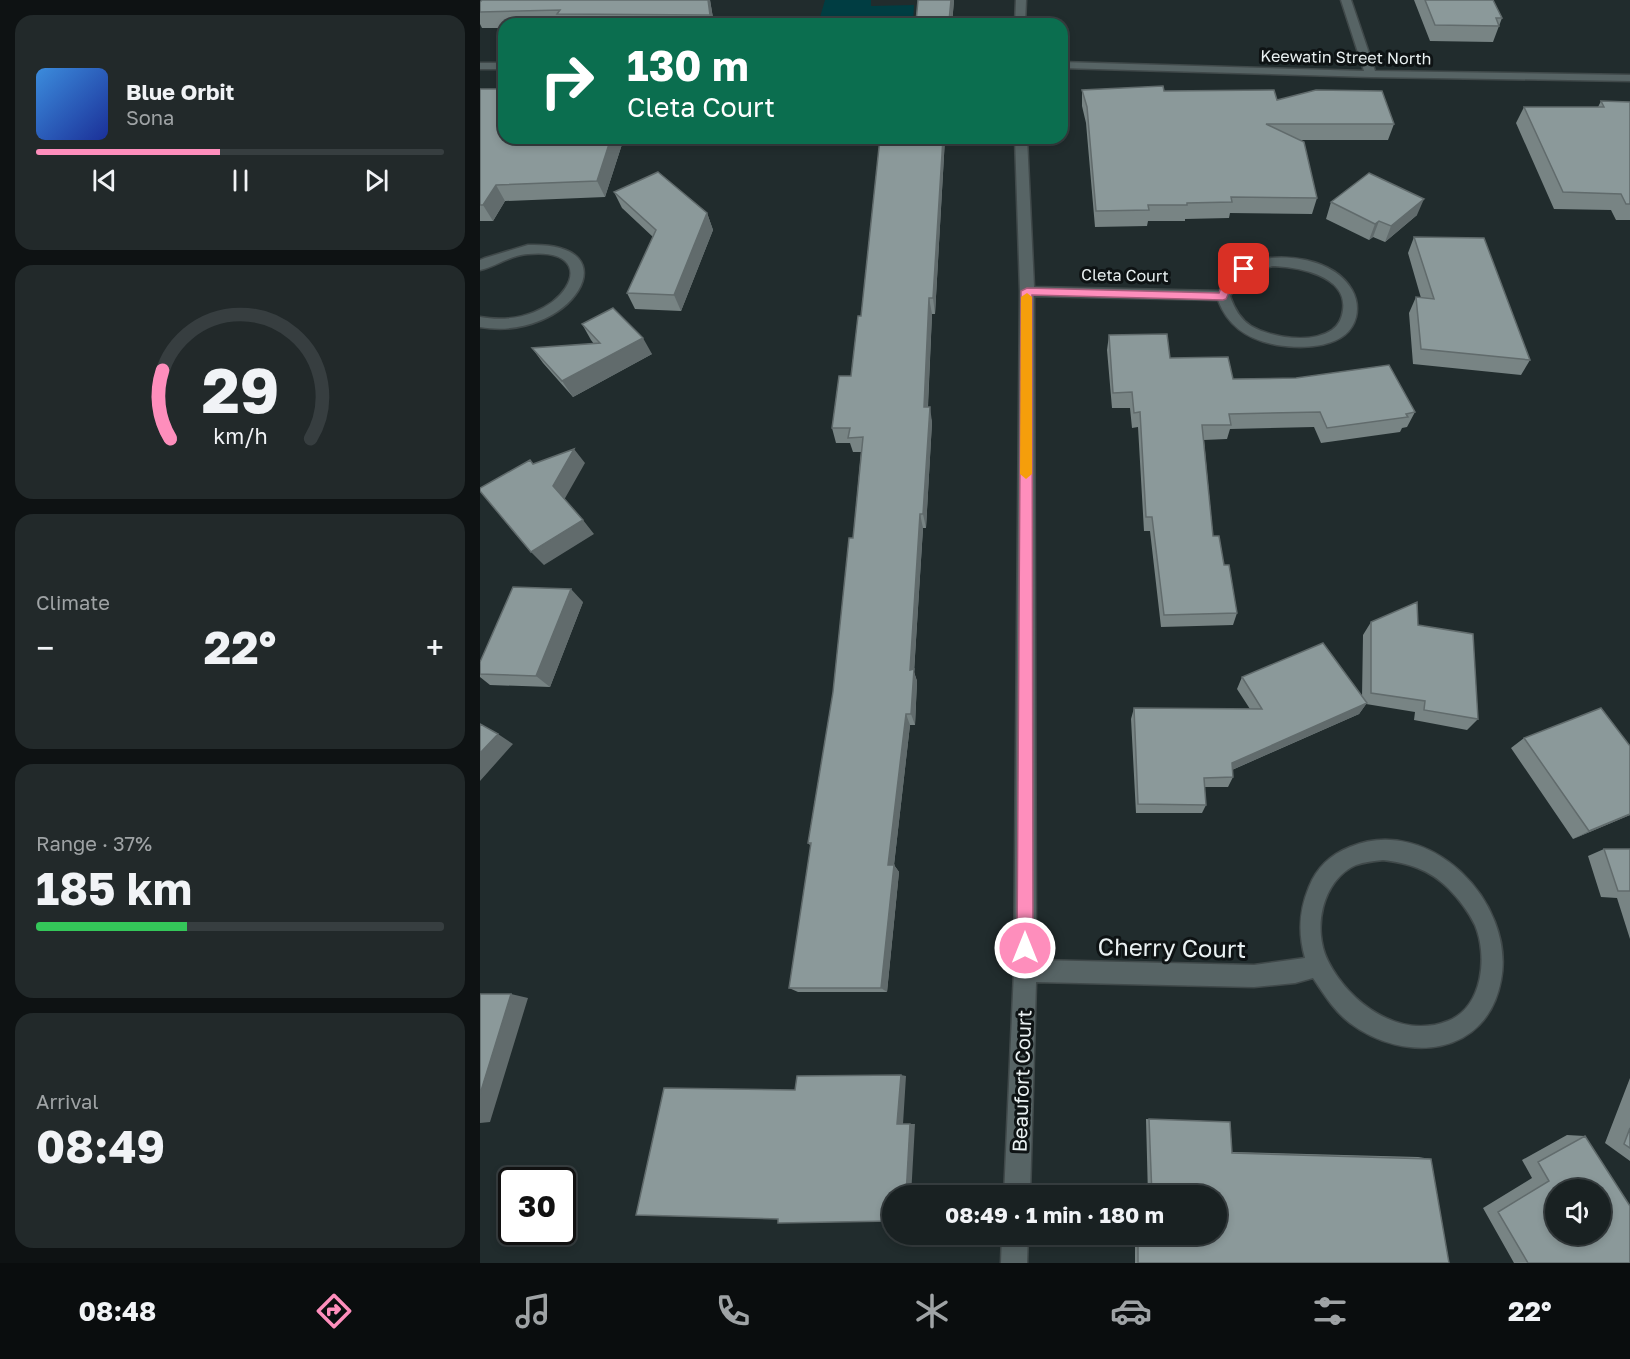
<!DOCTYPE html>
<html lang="en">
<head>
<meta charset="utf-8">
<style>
  :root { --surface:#192122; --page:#22292a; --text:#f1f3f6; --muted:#9fa3a5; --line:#373e40; --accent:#fe8ebc }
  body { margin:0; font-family:"Golos Text",sans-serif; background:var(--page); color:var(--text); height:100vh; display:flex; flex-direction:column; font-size:22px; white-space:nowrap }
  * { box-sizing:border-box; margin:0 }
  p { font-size:20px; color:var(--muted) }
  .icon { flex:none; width:33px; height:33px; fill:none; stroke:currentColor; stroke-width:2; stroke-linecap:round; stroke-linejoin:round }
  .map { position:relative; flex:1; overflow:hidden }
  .drawer { display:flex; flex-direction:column; gap:15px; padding:15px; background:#0e1213; width:480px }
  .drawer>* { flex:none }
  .banner { position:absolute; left:18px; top:18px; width:570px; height:126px; border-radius:18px; box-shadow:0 3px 9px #0003,0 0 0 2px var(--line); background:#0b6e4f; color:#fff; overflow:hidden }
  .controls { position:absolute; left:1065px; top:1179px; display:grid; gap:12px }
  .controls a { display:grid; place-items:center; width:66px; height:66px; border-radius:50%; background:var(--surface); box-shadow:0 3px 9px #0003,0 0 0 2px var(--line); font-size:30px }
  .speed { position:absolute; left:18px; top:1167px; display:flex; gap:12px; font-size:30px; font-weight:700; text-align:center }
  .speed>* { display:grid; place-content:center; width:78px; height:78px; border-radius:50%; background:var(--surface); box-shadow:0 3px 9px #0003,0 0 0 2px var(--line); line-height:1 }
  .speed .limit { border:3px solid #111; border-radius:9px; background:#fff; color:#111 }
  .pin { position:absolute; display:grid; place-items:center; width:51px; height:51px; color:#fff; margin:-26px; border-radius:12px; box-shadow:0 3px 9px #0006 }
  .me { position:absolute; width:66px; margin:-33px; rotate:0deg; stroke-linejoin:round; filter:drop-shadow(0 0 4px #0008) }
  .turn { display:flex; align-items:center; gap:21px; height:126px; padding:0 30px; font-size:27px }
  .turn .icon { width:78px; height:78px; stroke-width:2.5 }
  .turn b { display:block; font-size:42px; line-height:51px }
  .big { font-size:45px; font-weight:700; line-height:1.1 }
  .drawer .card { flex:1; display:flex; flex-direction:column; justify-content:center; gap:9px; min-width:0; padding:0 21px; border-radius:18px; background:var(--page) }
  .drawer .dial { align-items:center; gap:0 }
  .dial svg { height:156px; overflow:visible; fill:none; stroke:var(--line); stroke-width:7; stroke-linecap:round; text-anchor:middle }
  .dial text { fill:var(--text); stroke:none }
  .song { display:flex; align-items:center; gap:18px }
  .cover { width:72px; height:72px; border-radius:9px; background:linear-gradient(135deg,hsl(210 70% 55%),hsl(230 70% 35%)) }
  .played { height:6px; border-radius:3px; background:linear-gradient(90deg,var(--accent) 45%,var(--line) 45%) }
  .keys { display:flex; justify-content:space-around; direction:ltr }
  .heat { display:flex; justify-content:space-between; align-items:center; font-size:33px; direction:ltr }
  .charge { height:9px; border-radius:4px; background:linear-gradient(90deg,#34c759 37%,var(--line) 0) }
  .trip { position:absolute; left:402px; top:1185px; width:345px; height:60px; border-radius:30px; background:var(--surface); box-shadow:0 3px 9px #0003,0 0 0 2px var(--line); font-weight:700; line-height:60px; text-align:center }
  .tabs { display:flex; height:96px; justify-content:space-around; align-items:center; background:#0a0d0e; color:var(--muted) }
  .tabs .icon { width:42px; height:42px }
  .tabs .on { color:var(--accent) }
  .tabs b { font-size:27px; color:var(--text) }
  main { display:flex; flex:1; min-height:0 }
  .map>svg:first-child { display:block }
</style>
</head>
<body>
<main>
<section class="drawer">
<div class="card">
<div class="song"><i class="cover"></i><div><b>Blue Orbit</b><p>Sona</p></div></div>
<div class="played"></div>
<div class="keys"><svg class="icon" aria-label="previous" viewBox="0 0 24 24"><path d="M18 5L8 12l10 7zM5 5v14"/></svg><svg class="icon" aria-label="pause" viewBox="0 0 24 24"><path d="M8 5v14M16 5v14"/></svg><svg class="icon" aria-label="next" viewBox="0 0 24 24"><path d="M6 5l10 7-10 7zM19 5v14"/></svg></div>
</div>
<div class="card dial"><svg viewBox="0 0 100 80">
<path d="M14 69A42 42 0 1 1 86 69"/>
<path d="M14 69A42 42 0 0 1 10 34" stroke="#fe8ebc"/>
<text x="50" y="56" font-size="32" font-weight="700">29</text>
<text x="50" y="72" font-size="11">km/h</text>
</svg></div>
<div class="card"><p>Climate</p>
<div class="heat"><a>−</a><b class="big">22°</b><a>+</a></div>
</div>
<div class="card"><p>Range · 37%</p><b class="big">185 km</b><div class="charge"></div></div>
<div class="card"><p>Arrival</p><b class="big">08:49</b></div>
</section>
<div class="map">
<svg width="1150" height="1263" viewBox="0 0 1150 1263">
  <rect width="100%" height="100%" fill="#212c2d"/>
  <path fill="#003d42" d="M345,0H391V6L434,5L433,24H338Z"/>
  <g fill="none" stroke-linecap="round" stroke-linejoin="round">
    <defs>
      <path id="street" d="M536,0H546L545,24H535Z
        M861,0H871L895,71L1150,75V81L891,77L582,68V62L884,71Z
        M0,63H24V69H0Z
        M535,138H547L554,287L739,291C747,279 754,269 768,263C800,251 854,258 872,290C877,299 878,308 876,317C868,349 823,349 797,345C769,340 748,327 738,300L554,296L556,960L774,965L825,958C818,933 819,911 829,887C837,867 850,855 870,847C949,814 1036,902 1021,980C1007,1057 925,1064 870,1023C854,1011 844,994 833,978L815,983L774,987L556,982L550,1196H524L534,971L540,291ZM793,266C817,267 868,275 863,310C862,318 859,325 852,330C831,344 792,338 771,326C760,319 754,308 750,296C761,278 772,271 793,266ZM903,860C928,863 949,869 968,888C979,899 988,911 995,925C1008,956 1003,1007 968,1021C920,1040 869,1003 848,961C832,929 842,880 876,865C884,862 894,861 903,860Z
        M48,245C155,241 91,343 0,327V317C82,332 130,246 48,254C30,255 17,266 0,270V260L5,258Z
        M522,1234H548L547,1263H521Z"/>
    </defs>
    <use href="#street" stroke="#40494a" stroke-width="3"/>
    <use href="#street" fill="#576465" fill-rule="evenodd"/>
  </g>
  <path fill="#788484" d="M2,0H230L234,24H24V28H2L0,24V2Z
    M438,0H474L472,24H437Z
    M934,0H1013L1022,18L1013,42L950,41Z
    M0,89L24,138H144L125,197L25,201L13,221H0Z
    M602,90L684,91L797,100L914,124L908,140H820L837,198L832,214L750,213L749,218L705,219V221H668L667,226L615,227L606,123L602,106Z
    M1121,101L1150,102V220H1136L1131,210L1074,209L1036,123L1044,107H1118Z
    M400,138H465L455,314H452L448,407L452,422L446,528H443L434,672L437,681L435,725H430L414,865L419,872L407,992H318L309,988L331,846L328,843L353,692L373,538L381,452H373L370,443H356L352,428L371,376L381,316Z
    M134,192L227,213L233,230L201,311L155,309L147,293L173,237L142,208Z
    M851,202L937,215L905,242L893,237L889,240L846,219Z
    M934,237L1050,360L1041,375L933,364L929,313L936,297L941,298L928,253Z
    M102,324L172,354L93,397L63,363L52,348L114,344L111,340Z
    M629,335L690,358L753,379L935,412L927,427L922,428L920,432L841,443L834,427L750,429L747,439L724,440L733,536L744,565L757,613L753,625L681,627L670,531H664L658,427L652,428L650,408H632L627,350Z
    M103,602L70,687L10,685L0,677V662Z
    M891,622L938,625L998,719L987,730L934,720L935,712L886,704L879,714L752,770L753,777L748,787H724L726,805L722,813H656L651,719L654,708L770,709L757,689L762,677L882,697L883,635Z
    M1044,738L1150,746V815L1093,839L1031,748Z
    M1124,849H1150V939L1137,898L1121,897L1108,856Z
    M1150,1078V1161L1125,1143Z
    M666,1119L750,1122L752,1152L938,1157L951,1159L969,1263H655V1241L669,1242V1234H736V1196H668Z
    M1087,1135L1105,1136L1150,1263H1034L1003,1208L1052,1178L1042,1160Z"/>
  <path fill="#616b6c" d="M228,0H230L234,24H233L230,15Z
    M471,0H474L472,24H470Z
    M131,138H144L125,197L117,181Z
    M463,138H465L455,314L453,298Z
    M16,185L25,201L13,221L3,205Z
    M944,199L937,215L905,242L911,226Z
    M227,213L233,230L201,311L194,295Z
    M899,221L893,237L889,240L895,224Z
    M449,298L452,314L447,422L444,407Z
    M163,338L172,354L93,397L82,381Z
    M450,407L452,422L446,528L443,514Z
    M94,449L105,463L84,500L73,486Z
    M440,514L443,528L434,672L437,681L435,725L431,714L430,670Z
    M103,520L114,534L64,565L51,552Z
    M91,589L103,602L70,687L56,676Z
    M887,703L879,714L747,772L752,763Z
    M426,714L430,725L414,865L419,872L407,992L401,988L408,865Z
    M18,734L33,744L0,781V753Z
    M1150,814V815L1093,839L1109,831Z
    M31,994L48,998L10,1122L0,1123V1094Z
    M421,1075L426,1076L423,1124H417Z
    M430,1124H435L431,1196H426Z"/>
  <path fill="#8b999a" stroke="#616b6c" stroke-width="1.5" fill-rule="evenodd" d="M2,0H228L230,15L77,14L80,10L0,12V2Z
    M438,0H471L469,21L436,22Z
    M945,0H1013L1022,18H1016L1019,26L955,25Z
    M683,86L684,91L794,90L797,100L836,90L902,91L914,124H786L824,142L837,198L751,197L752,202L707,203V205H668L669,210L616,211L607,107L602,90Z
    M0,89H24V138H131L117,181L16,185L3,205H0Z
    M1121,101L1150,102V204H1146L1141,194L1083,192L1044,107H1124Z
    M400,138H463L453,298H449L444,407H450L443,514H440L430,670L434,669L431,714H426L408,865H414L401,988H309L331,843H328L353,692L369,538H373L383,437L368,438L370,428H352L359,376H371L378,316H381Z
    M178,172L227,213L194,295L147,293L176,230L134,192Z
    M889,173L944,199L911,226L899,221L895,224L851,202Z
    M934,237L1004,238L1050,360L941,349L936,297L954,299Z
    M133,308L163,338L82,381L52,348L120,343L102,324Z
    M687,334L690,358L748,357L753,379L816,378L909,365L935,412L926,414L928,417L847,428L840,412L749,414L751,425H722L733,536H739L744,565H749L757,613L684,615L672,517H666L660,412L654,413L652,392L633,393L629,335Z
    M94,449L73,486L103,520L51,552L0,491V488L50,460L53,464Z
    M33,587L91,589L56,676L0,674V662Z
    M937,602L938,625L993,634L998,719L944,710L945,701L891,693V622Z
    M843,643L887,703L752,763L753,777L724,778L726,805L658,804L654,708L782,709L762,677Z
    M1121,708L1150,746V814L1109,831L1044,738Z
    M0,724L18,734L0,753Z
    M1124,849H1150V891H1138Z
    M0,994H31L0,1094Z
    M421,1075L417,1124H430L426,1196H412V1221L298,1223V1219L156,1215L184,1088L315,1090L317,1076Z
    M669,1119L750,1122L752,1153L951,1159L969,1263H658V1246H673V1234H736V1196H672Z
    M1150,1128V1148L1144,1144Z
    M1105,1136L1150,1206V1263H1048L1018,1212L1069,1181L1058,1162ZM1076,1190H1120V1234H1076Z"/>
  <path fill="#fe8ebc" stroke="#a55c7a" stroke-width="1.5" d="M764,266L769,269L751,288L746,299L743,300L552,295L553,948L551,954L545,956L539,954L537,948L541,291L547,288L739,293L742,285Z"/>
  <path fill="#f59e0b" d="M547,293L552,297V474L546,479L540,474L541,297Z"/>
  <g text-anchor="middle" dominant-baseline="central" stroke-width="6" stroke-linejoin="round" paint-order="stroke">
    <g font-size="16" fill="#eaf1f2" stroke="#0e1314">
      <text transform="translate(866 57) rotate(1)">Keewatin Street North</text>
      <text transform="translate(645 275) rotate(1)">Cleta Court</text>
    </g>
    <g font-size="20" fill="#eaf1f2" stroke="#0e1314">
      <text transform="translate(541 1081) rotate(-88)">Beaufort Court</text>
    </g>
    <g font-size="24" fill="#eaf1f2" stroke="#0e1314">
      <text transform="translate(692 947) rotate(1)">Cherry Court</text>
    </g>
  </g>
</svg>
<div class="controls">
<a><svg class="icon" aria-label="sound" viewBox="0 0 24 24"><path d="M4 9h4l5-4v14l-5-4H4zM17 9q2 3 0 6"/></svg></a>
</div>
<div class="speed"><div class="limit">30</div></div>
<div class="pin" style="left:764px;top:269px;background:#d93025"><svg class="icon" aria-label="arrive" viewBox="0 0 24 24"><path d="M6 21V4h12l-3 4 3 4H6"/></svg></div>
<svg class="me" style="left:545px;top:948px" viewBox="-20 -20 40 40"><circle r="17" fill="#fe8ebc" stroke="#fff" stroke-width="3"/><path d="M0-11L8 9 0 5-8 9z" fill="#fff"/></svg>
<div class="trip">08:49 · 1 min · 180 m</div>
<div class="banner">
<div class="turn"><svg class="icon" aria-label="right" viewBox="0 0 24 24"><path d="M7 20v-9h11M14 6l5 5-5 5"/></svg><div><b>130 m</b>Cleta Court</div></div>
</div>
</div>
</main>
<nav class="tabs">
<b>08:48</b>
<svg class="icon on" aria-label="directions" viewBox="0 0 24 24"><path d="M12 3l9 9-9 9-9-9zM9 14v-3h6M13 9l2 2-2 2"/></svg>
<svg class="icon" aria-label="music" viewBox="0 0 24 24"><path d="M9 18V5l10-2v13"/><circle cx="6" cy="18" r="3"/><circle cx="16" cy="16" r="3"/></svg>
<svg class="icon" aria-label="phone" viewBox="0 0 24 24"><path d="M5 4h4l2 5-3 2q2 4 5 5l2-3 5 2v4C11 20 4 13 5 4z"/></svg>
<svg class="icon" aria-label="climate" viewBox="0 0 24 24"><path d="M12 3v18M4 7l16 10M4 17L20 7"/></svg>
<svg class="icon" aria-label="car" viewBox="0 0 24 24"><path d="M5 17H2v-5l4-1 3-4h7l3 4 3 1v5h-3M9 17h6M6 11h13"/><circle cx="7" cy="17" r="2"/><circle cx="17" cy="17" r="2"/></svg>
<svg class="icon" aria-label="filters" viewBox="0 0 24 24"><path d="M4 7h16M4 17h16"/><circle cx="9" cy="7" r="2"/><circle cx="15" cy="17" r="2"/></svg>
<b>22°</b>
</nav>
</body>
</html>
